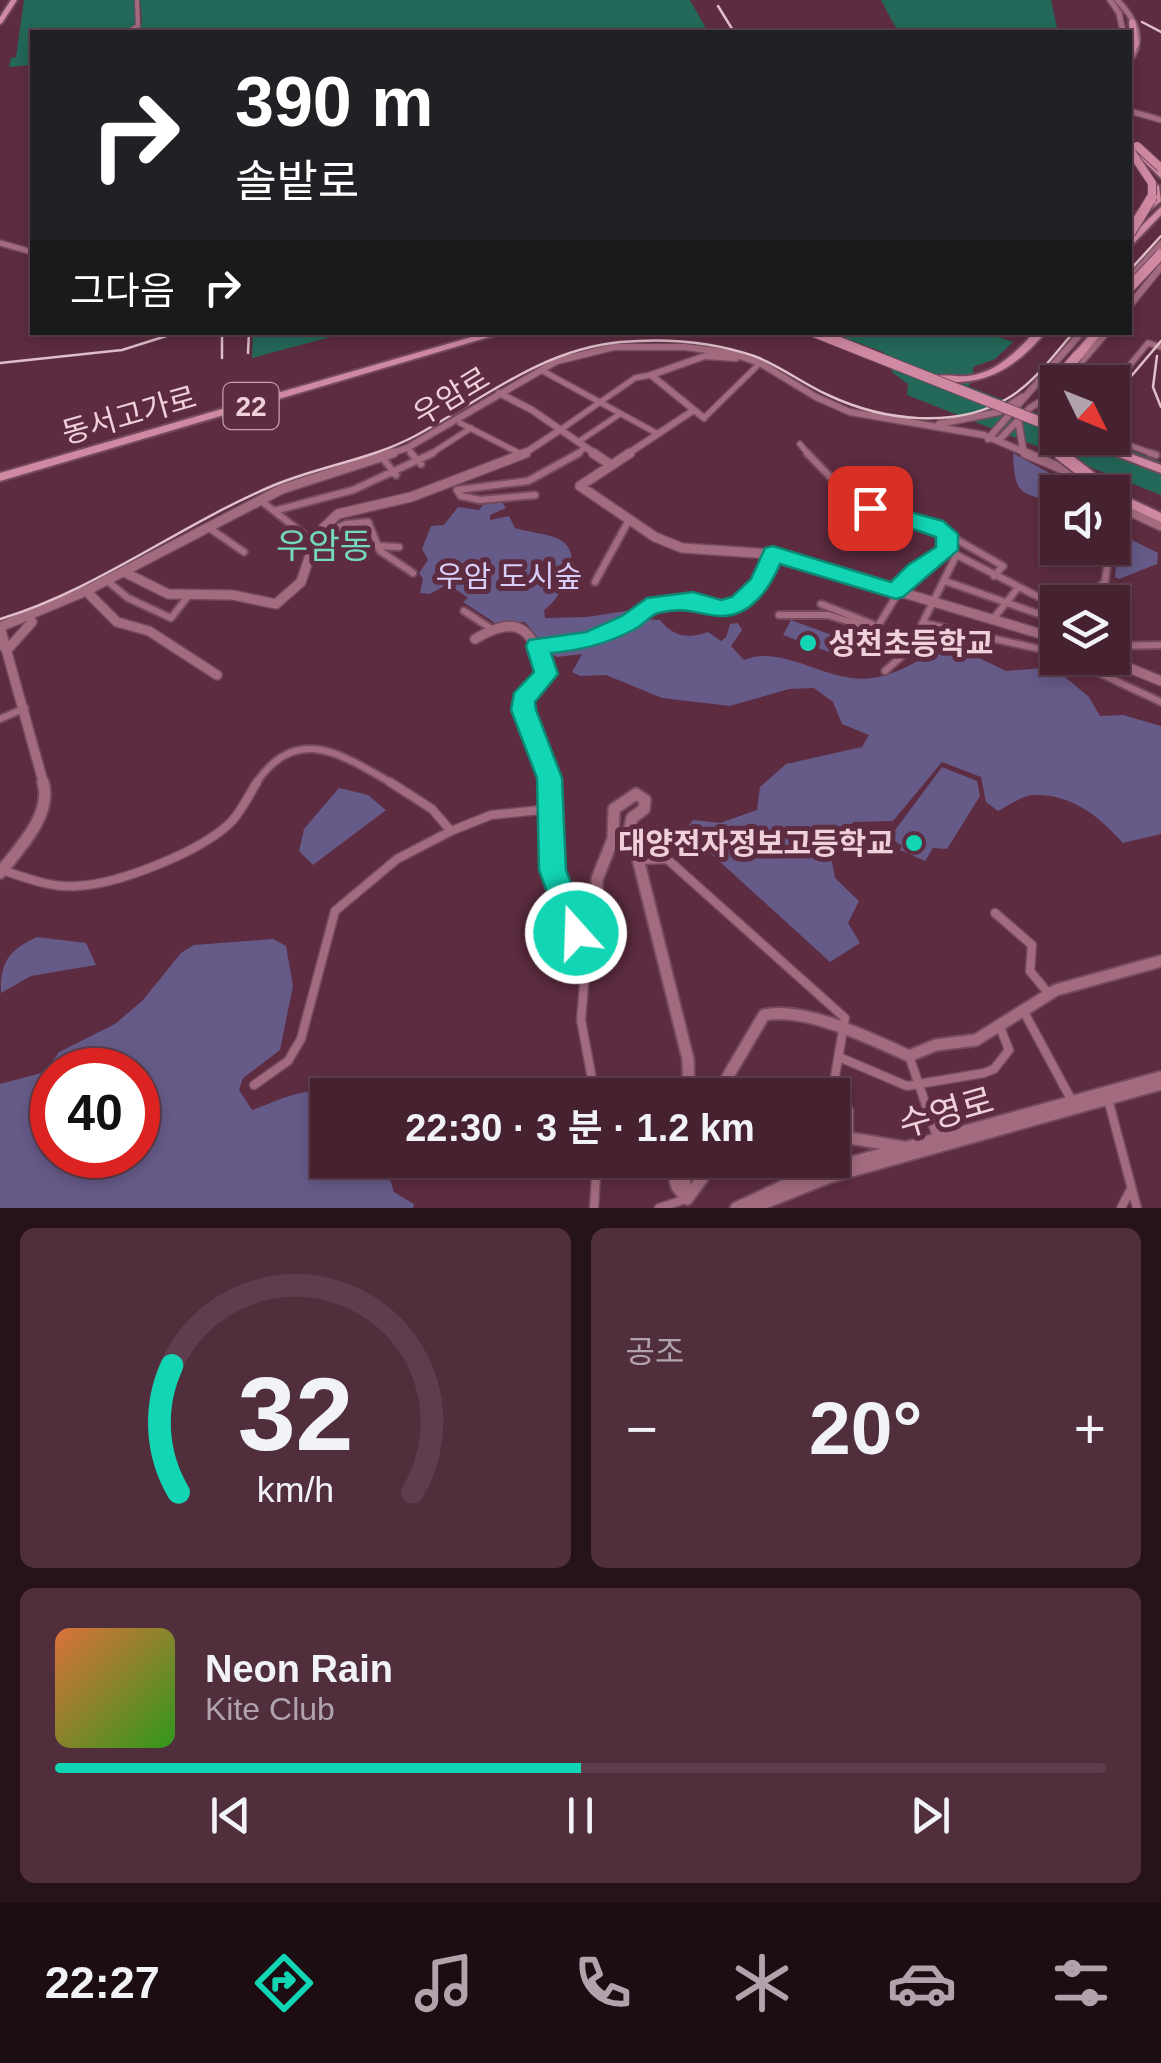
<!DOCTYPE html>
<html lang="ko">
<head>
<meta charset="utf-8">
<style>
  :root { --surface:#462130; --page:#502e3c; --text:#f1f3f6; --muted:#b0a3ab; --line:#5e3e4c; --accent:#12d5b4 }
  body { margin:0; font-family:Arial,"Noto Sans KR",sans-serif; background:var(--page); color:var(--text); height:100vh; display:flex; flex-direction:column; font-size:38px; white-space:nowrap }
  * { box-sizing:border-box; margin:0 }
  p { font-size:32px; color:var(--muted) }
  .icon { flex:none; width:55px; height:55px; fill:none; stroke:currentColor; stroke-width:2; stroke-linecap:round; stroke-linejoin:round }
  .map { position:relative; height:1208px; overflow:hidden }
  .side { display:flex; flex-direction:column; gap:20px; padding:20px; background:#26121a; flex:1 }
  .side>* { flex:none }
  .guide { position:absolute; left:30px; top:30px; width:1102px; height:305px; border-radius:0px; box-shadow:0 5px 15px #0003,0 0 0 2px var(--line); background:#202124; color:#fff; overflow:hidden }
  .needle { width:65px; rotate:133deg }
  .tools { position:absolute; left:1040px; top:365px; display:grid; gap:20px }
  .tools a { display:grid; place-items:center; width:90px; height:90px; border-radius:0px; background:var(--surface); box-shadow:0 5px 15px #0003,0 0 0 2px var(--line); font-size:50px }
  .speed { position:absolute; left:30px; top:1048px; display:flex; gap:20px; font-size:50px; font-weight:700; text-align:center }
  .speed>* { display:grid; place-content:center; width:130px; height:130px; border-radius:50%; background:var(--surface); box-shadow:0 5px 15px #0003,0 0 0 2px var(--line); line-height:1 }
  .speed .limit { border:15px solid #d22; background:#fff; color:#111 }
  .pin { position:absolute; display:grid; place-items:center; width:85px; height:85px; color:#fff; margin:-42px; border-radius:20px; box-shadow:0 5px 15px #0006 }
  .me { position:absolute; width:110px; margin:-55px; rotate:340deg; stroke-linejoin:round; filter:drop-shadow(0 0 8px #0008) }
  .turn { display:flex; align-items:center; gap:35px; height:210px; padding:0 40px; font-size:45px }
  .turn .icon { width:130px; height:130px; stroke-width:2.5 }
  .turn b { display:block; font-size:70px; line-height:85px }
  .then { display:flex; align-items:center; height:95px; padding:0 40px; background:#0003; gap:20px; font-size:38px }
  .big { font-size:75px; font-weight:600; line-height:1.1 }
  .side .tile { flex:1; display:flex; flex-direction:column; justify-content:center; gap:15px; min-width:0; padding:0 35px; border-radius:15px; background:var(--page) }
  .side .dial { align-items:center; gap:0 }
  .dial svg { height:260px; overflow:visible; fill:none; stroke:var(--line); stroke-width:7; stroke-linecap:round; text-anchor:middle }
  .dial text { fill:var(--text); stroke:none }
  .song { display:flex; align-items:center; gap:30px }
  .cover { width:120px; height:120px; border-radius:15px; background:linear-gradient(135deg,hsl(20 70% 55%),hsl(110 70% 35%)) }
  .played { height:10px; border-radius:5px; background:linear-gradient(90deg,var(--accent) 50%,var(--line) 50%) }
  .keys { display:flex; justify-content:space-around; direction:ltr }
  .heat { display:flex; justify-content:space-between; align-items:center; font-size:55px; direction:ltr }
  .side .tiles { flex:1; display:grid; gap:20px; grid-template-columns:1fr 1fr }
  .tile:last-child { grid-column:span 2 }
  .trip { position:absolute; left:310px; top:1078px; width:540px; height:100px; border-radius:0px; background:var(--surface); box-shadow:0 5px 15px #0003,0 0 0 2px var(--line); font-weight:600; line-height:100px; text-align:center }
  .dock { display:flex; height:160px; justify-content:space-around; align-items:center; background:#1c0d13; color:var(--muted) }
  .dock .icon { width:70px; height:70px }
  .dock .on { color:var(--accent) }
  .dock b { font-size:45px; color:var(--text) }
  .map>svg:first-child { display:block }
</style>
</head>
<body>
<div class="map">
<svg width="1161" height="1208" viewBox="0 0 1161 1208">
  <rect width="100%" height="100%" fill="#5d2c40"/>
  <path fill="#665a88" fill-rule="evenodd" d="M1013,453L1085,492H1058L1057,503C1018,492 1015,495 1013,453Z
    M501,501L506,508L490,515V520L509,516L515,528C528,532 551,534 562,541C586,557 560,599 544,610L545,618L587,617L632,610L628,620L587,638L543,644L525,622L495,623L463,602L468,598L448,584L430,594L420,593L423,579L419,573L428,560L422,549L431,526L444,525L458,507L479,510L485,502Z
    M1122,535L1158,553L1157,564L1119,579L1115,577L1117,553L1113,543Z
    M644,619L660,620C673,637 689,639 708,632L721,641L726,637L730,624L738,623L742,630L731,646L744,660C777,646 817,674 851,678C883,683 913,664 939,649L975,656L1006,671L1053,667L1089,697L1100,716L1123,715L1161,726V834L1123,843C1101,818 1071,793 1034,795C1023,795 1008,806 998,811L986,802L981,777L942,762L893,821L853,822L832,862L835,878L859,901L848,923L860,943L830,962L685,830L693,820L720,823L757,810L760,787L786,764L862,747L869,735L842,724L833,702L814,688L789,689L730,706L662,698L606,675L580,676L572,672L582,654L557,657L546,651L551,647L592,642Z
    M791,620L840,638L832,653L783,635Z
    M942,767L977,781L980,796L947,849L933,848L925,861L900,850L902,846L890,837Z
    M339,788L368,795L386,810L313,865L299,851L304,829Z
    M37,937L86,943L96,965L31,976L1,993C0,962 9,950 37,937Z
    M273,939L286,946L293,986L280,1050L243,1078L239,1090L252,1110C272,1104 308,1083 327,1096L328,1160H384L394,1192L414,1204L413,1208H0V1084L45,1072L59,1052L115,1024L143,1000L181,953L194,945ZM138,1070V1155H52V1070Z"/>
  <path fill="#236859" d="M24,0H135L137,23L130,31L142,23L140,0H690L708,32H32V65L9,67L11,58L16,57Z
    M881,0H1051L1058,32H898Z
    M964,332L988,333L1013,342L995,359L973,367L974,380L968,386L1057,421L1058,438H1098L1161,462V495L907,395L908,384L893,373L883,352L831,333Z
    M253,333V332L345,333L252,358Z"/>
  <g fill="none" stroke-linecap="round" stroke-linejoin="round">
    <defs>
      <path id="street-far3" d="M131,30L138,26L137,0"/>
      <path id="street-far2" d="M0,243L32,252
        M541,370L658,434
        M1112,387L1148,343L1161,347
        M704,418L757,366
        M460,423L521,454
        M560,430L635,378L651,375
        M1110,438L1156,455
        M578,442L620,414
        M800,444L809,455
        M410,451L413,455
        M429,455L471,428
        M575,455L585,448"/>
      <path id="street-far1" d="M411,453L421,464
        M807,453L841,488L865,504L947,534V550L900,590L878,626
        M1150,453L1156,455
        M385,461L396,475
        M535,495L480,500L461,496L457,490L528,481L579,453
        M260,500L311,540L346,524L368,522L380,551L413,573
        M274,511L353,490L433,453
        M212,530L244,552
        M947,534L1003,566L994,576
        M377,546L399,547
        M947,550L1058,607L1046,650
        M945,581L1053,619
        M595,582L629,520
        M111,584L128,598L171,618L189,595
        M1068,602L1094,592L1105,582L1108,559L1098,548
        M821,604L872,624
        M464,611L490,628
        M779,615H828L904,639L978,652
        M993,619L1017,589
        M923,623L1058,653
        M1112,646L1161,645
        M1067,658L1161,702
        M885,671L909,650L956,556
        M0,719L25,708
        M255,785C296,721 344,756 395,785"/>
      <path id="street" d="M390,782L432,809L451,831
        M640,860L667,859L845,1018L833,1088L849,1110V1135
        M2,870C26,878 51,888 77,886C119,884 203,851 232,821C242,810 249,795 257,782
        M995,913L1032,945L1030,971L1049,994
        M576,934L585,973L581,1020L595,1095
        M1024,1012L1072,1101
        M909,1056L937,1137
        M839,1057L907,1086L984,1073L994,1069L1009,1050L1000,1027
        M254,1085L288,1061L301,1039L335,911L397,859L451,831L491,815L550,809
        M1108,1099L1137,1208
        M594,1208L597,1160
        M659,1208L686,1199
        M1121,1208L1131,1189"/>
      <path id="secondary-far3" d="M1110,0L1119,13L1123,32
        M1117,0C1134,17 1146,39 1130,60
        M1130,111L1161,120"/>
      <path id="secondary-far2" d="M1130,278L1161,244
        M1130,305L1161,267
        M1064,382L1107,332
        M499,393L532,410L597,455
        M704,418L651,375L705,356L736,358
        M1018,419L1023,449
        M939,424L999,412L1022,397
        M988,439L1082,332
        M998,441L1030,408L1058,390
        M385,455L407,448L557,361L614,347H685L731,353L760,363L816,397L850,412L984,435L1031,455
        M522,455L560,430
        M626,455L694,410"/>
      <path id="secondary-far1" d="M593,453L611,465
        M630,453L580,486L655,537L682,548L773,554L1058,639
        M1025,453L1082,477
        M1066,475L1093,492
        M1112,503L1161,526
        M124,572L168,594L233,595L276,604L301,582L317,534L338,514L411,497L526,453
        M90,595L117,622L149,631L217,675
        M475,639C520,612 532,630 546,674L523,700V710L549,785
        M537,646L589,641L631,622L647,607L693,600L721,609L740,602L761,583L773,554
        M4,647L7,650L32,622
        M1105,658L1161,681
        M44,785L0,627L86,591L282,489L393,453"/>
      <path id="secondary" d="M549,782L553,871L576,933L596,927L597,879L613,839L614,809L636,794L645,800L644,809L632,818L630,827L688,1059L689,1095
        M0,873C18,849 53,815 43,782
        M717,1095L764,1015C804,1006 872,1039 909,1056L936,1045L976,1040L1056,990L1161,961
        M832,1135L903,1147
        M670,1160L677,1187L687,1199
        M686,1196L684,1172L689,1160
        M687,1199L706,1173L728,1160
        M736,1208L809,1174L1161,1077
        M752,1208L830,1177L1161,1084"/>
      <path id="highway" d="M11,0H17L2,23L0,24V17Z
        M1132,19L1135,21L1139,44L1133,55H1130L1131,44L1129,21Z
        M1130,141L1161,170V178L1130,148Z
        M1155,183L1159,186L1161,201L1143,216H1137V212L1153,200L1151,186Z
        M1161,207V215L1133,244L1130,245V237Z
        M489,332H506L0,481V473Z
        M1035,332H1046C1022,360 996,381 959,382C948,382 937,382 928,378C939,373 954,377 968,376C996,373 1016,352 1035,332Z
        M1092,332H1103L1082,357H1074V353Z
        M1074,438H1088L1161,465V473L1075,440Z
        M1112,490L1161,513V522L1112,499V492H1107Z"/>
    </defs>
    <use href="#street-far3" stroke="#754a5c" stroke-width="6"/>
    <use href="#street-far2" stroke="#754a5c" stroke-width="8"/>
    <use href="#street-far1" stroke="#754a5c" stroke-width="10"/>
    <use href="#street" stroke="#754a5c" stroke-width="11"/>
    <use href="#secondary-far3" stroke="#754a5c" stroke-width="8"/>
    <use href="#secondary-far2" stroke="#754a5c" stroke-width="9"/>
    <use href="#secondary-far1" stroke="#754a5c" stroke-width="12"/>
    <use href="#secondary" stroke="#754a5c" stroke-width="15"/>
    <use href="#highway" stroke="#754a5c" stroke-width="4"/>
    <use href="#street-far3" stroke="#a36b80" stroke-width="4"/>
    <use href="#street-far2" stroke="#a36b80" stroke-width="5"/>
    <use href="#street-far1" stroke="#a36b80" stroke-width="6"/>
    <use href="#street" stroke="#a36b80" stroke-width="8"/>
    <use href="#secondary-far3" stroke="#a36b80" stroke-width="5"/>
    <use href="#secondary-far2" stroke="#a36b80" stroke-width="6"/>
    <use href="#secondary-far1" stroke="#a36b80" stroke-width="9"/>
    <use href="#secondary" stroke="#a36b80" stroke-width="11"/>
    <use href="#highway" fill="#d089a3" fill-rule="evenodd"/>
    <path stroke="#e0bfcb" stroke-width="2.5" d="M718,6L734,32
      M1142,22L1161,32
      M1130,270L1161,236
      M222,332V358
      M248,353L249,332
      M1157,356L1153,387L1161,407
      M0,363L122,350L179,332
      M1122,387L1161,341
      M0,619C98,589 178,526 272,486C319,466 370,460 415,436C482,400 540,350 620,342C665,338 711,341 754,356C781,366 803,384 828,395C883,421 957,430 1010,397C1036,381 1054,354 1074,332"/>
    <defs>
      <path id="highway-bridge-far2" d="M1137,146L1161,168
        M1130,150L1152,183V200"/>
      <path id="highway-bridge-far1" d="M1130,233L1152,197
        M1130,287L1161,254
        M814,332L1058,429
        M1061,455C1027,411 1046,391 1078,355"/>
      <path id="highway-bridge" d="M1059,453L1109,492"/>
    </defs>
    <use href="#highway-bridge-far2" stroke="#754a5c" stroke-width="10" stroke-linecap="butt"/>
    <use href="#highway-bridge-far1" stroke="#754a5c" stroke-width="12" stroke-linecap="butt"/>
    <use href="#highway-bridge" stroke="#754a5c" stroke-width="16" stroke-linecap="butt"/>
    <use href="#highway-bridge-far2" stroke="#d089a3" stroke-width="8"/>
    <use href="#highway-bridge-far1" stroke="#d089a3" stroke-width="10"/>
    <use href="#highway-bridge" stroke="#d089a3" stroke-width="12"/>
  </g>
  <path fill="#12d5b4" stroke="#0c8a75" stroke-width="2.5" d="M870,501L943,521L958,534V550L903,597L896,599L780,564C770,588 750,618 719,616C695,614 686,606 658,613C649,616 643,626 633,630C606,644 582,650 551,653L558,674L535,702L536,710L562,778L566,870L590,933L586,942L576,946L565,942L539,870L537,778L511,710L514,693L534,672L526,646L529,640L586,632L622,616L647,598L693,592L721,600L732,597L751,579L765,548L773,546L891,582L908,565L936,547V537L863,512L860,508Z"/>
  <g fill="#12d5b4" stroke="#5d2c40" stroke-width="4">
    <circle cx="808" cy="643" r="10"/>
    <circle cx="914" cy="843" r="10"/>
  </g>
  <g text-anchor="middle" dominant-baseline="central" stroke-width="10" stroke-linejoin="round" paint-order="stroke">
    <rect fill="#5d2c40" stroke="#c49fac" stroke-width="2.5" x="223.5" y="383" width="55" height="46" rx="8"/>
    <g font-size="28" font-weight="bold" fill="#f0d0db">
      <text x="251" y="406">22</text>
    </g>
    <g font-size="30" fill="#f0d0db" stroke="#5d2c40">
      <text transform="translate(451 396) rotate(-31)">우암로</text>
      <text transform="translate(129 415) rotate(-16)">동서고가로</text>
    </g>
    <g font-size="30" fill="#d8cefa" stroke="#5d2c40">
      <text x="509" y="576">우암 도시숲</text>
    </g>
    <g font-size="30" font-weight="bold" fill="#f0d0db" stroke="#5d2c40" text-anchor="start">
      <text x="828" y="643">성천초등학교</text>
      <text x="894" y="843" text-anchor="end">대양전자정보고등학교</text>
    </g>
    <g font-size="35" fill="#74d7bf" stroke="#5d2c40">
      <text x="324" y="545">우암동</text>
    </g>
    <g font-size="35" fill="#f0d0db" stroke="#5d2c40">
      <text transform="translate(946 1112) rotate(-16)">수영로</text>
    </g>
  </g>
</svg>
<div class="tools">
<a><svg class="needle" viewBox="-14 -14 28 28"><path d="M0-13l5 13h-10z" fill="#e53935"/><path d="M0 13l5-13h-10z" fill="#b0a3ab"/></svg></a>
<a><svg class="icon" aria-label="sound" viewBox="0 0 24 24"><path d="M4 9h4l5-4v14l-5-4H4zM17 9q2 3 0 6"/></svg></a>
<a><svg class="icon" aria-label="layers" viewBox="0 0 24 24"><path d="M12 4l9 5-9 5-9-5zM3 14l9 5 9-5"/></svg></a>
</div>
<div class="speed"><div class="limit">40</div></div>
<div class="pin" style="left:870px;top:508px;background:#d93025"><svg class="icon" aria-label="arrive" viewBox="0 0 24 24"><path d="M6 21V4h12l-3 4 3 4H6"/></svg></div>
<svg class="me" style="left:576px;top:933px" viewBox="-20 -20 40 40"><circle r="17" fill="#12d5b4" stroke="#fff" stroke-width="3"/><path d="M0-11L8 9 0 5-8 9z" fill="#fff"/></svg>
<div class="trip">22:30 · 3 분 · 1.2 km</div>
<div class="guide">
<div class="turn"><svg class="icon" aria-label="right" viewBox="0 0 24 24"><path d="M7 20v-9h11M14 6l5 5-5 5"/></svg><div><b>390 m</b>솔밭로</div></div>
<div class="then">그다음<svg class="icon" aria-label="right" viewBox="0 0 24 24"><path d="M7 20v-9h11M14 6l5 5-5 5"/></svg></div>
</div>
</div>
<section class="side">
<div class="tiles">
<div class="tile dial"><svg viewBox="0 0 100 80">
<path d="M14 69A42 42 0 1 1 86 69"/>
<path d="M14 69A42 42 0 0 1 12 30" stroke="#12d5b4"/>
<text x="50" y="56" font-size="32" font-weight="700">32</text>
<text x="50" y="72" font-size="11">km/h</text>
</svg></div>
<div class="tile"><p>공조</p>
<div class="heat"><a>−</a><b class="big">20°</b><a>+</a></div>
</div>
<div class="tile">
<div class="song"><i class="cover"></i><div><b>Neon Rain</b><p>Kite Club</p></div></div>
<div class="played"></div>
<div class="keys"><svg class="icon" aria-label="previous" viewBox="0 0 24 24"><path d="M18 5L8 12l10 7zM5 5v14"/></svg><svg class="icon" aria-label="pause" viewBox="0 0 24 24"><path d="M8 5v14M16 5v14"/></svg><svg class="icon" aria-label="next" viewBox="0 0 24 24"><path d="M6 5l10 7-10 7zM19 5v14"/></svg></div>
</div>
</div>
</section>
<nav class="dock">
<b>22:27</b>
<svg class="icon on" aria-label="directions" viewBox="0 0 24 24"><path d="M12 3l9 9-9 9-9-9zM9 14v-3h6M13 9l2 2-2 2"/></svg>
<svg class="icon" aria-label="music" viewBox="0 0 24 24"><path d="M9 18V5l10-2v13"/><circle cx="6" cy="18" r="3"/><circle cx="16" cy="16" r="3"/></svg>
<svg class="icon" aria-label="phone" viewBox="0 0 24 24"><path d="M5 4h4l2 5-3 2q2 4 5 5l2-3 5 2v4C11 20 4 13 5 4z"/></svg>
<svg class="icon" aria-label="climate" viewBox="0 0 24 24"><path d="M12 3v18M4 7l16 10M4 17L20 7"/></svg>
<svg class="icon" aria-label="car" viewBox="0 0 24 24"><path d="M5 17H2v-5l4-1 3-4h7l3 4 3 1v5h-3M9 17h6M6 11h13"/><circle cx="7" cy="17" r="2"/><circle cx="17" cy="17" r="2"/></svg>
<svg class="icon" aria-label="filters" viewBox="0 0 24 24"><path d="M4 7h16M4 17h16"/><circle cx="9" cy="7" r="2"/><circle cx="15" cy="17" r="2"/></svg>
</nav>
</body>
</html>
